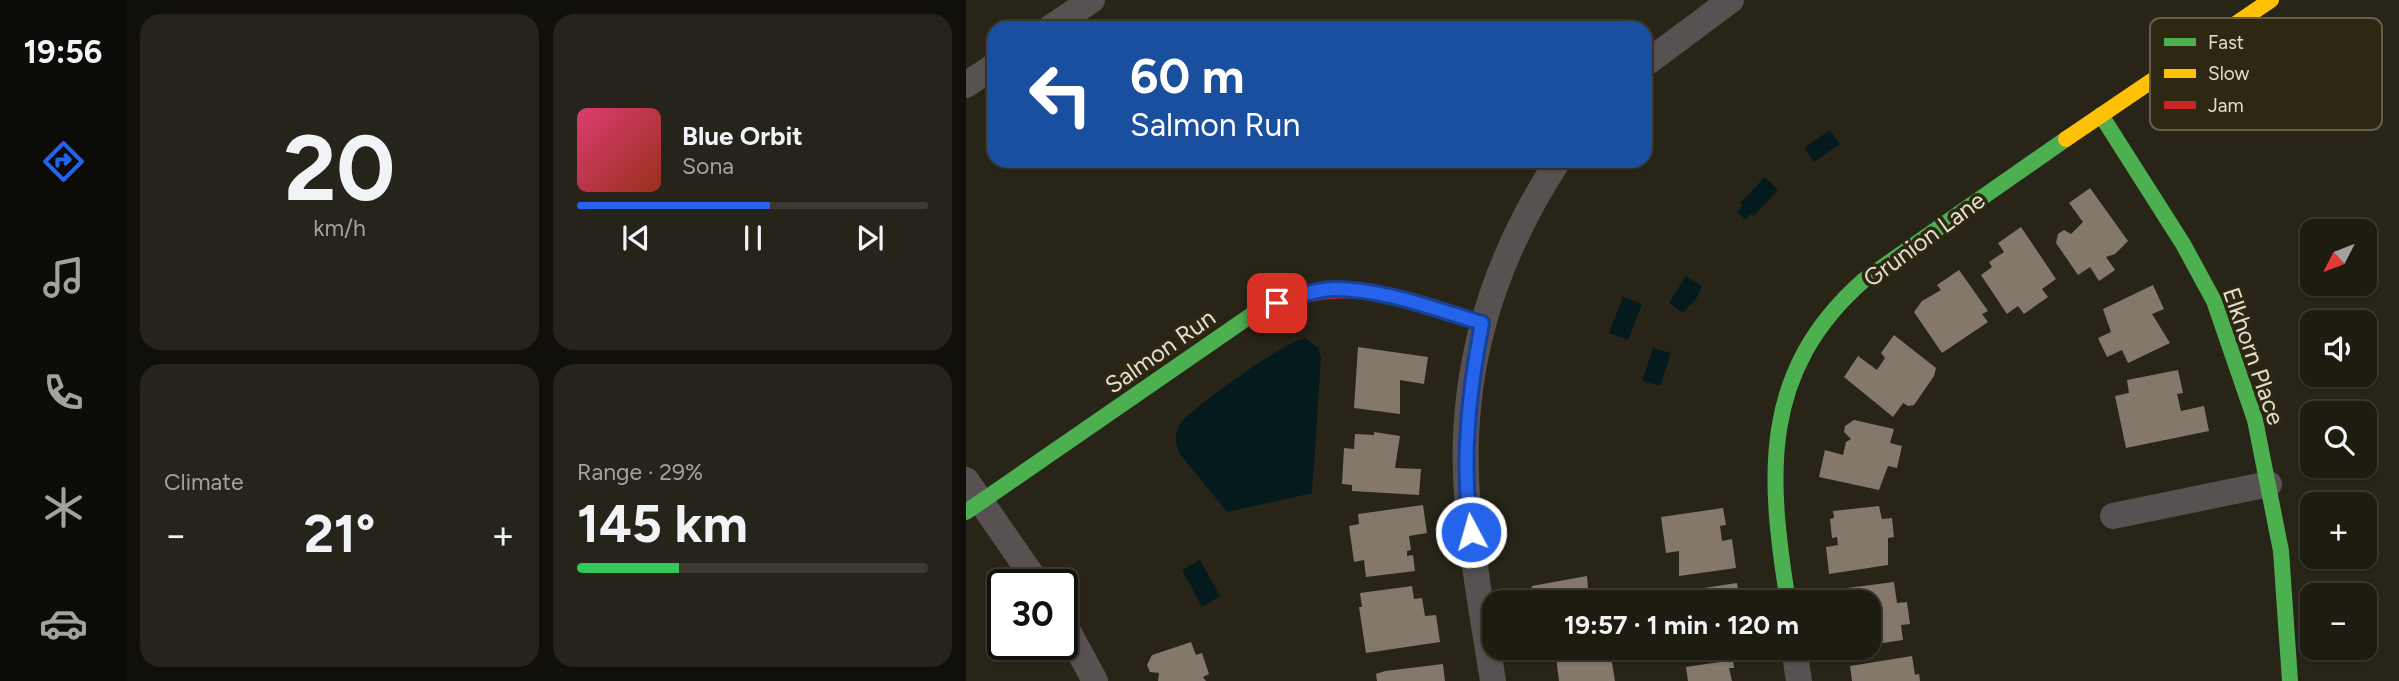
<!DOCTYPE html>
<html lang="en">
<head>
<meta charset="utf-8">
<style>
  :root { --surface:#1e1b11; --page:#26241a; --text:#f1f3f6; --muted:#a1a19f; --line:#3c3931; --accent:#2563eb }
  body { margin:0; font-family:Figtree,sans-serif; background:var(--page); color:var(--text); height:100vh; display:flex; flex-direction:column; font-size:26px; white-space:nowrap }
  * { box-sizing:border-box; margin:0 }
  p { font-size:23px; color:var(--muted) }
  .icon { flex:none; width:38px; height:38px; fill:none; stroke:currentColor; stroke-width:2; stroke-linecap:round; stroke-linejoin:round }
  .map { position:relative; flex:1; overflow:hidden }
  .drawer { display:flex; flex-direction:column; gap:14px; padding:14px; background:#100f09; width:840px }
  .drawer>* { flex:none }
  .guide { position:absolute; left:21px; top:21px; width:665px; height:147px; border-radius:21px; box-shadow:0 2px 5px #0004,0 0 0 2px var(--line); background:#1a4fa0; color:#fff; overflow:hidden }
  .needle { width:46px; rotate:228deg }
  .fabs { position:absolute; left:1334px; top:219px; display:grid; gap:14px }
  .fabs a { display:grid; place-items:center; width:77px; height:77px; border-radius:14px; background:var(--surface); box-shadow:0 2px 5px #0004,0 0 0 2px var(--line); font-size:35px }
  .speed { position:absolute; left:21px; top:569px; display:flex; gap:14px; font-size:35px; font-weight:700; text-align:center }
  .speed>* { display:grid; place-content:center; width:91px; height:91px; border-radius:50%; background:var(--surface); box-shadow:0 2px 5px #0004,0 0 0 2px var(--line); line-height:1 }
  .speed .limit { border:4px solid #111; border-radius:10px; background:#fff; color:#111 }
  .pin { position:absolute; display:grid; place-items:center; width:60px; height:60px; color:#fff; margin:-30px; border-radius:14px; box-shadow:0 4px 10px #0006 }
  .me { position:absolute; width:77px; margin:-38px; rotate:354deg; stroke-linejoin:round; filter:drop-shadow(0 0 5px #0008) }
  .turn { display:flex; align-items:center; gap:24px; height:147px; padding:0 28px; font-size:32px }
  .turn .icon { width:91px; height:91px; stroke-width:2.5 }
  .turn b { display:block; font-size:49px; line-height:60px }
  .big { font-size:52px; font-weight:700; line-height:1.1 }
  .drawer .tile { flex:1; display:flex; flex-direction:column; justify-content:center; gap:10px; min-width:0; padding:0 24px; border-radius:21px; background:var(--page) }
  .drawer .dial { align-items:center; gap:0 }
  .dial b { font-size:91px; line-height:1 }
  .song { display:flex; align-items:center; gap:21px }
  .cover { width:84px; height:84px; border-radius:10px; background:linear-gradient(135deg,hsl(340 70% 55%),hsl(10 70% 35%)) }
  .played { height:7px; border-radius:4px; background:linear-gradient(90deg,var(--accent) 55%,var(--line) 55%) }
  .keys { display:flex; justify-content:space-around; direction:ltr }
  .heat { display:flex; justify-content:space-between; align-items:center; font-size:38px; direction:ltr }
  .charge { height:10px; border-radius:5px; background:linear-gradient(90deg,#34c759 29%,var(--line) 0) }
  .drawer .tiles { flex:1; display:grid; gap:14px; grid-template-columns:repeat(2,1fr) }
  .trip { position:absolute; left:516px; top:590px; width:399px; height:70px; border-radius:21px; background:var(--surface); box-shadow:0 2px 5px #0004,0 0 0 2px var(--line); font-weight:700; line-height:70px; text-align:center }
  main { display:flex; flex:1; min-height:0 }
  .dock { display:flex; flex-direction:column; width:126px; justify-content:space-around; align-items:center; background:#0c0b07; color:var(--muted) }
  .dock .icon { width:49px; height:49px }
  .dock .on { color:var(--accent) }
  .dock b { font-size:32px; color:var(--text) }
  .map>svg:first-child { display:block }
</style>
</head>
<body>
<main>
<nav class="dock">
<b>19:56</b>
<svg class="icon on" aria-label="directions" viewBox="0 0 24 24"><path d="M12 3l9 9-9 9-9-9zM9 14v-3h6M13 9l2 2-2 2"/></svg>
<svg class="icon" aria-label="music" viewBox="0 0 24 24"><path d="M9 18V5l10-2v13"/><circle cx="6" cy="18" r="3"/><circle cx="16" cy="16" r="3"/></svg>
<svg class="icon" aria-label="phone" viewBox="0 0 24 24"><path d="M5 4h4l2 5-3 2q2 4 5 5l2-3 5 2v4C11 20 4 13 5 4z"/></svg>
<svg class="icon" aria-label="climate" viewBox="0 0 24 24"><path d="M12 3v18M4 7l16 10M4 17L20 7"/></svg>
<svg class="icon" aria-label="car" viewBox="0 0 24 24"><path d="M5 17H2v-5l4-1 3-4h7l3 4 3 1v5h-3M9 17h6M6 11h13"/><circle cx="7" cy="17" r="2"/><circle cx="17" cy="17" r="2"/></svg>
</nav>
<section class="drawer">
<div class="tiles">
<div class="tile dial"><b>20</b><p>km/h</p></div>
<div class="tile">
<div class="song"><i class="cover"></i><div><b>Blue Orbit</b><p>Sona</p></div></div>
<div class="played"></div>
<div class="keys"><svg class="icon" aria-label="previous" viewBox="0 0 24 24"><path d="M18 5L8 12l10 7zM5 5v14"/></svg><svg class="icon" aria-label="pause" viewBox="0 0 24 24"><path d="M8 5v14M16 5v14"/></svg><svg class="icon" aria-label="next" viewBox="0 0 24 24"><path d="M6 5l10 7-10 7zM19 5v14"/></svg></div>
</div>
<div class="tile"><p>Climate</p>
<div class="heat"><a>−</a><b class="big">21°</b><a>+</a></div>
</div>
<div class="tile"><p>Range · 29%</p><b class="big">145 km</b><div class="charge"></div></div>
</div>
</section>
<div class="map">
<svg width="1433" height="681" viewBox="0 0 1433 681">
  <rect width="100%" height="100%" fill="#282417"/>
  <path fill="#051a1d" d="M864,130L874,144L848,162L838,148Z
    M799,177L812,190L788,216L785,214L779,219L771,212L776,206L774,203Z
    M720,276L736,286L730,299L717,313L703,303Z
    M657,297L676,304L662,340L643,333Z
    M339,338L353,348L355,359L346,493L261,512L214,454C209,443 208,433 215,423C227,407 321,340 339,338Z
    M687,348L705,353L694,386L676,381Z
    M234,560L254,596L236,607L216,570Z"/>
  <path fill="#84786b" d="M1124,188L1162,241L1149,254L1140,257L1149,270L1133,281L1124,267L1112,275L1090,243L1092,234L1098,230L1105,234L1117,222L1103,203Z
    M1055,227L1090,279L1076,289L1082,297L1058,314L1052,306L1041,314L1015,275L1026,267L1023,262L1038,252L1032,243Z
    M993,270L1022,311L1016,314L1022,322L976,353L948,312L956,301L975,290L971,285Z
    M1187,285L1198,309L1186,314L1204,343L1162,363L1156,350L1141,357L1132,338L1145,332L1137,309Z
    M928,335L970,368L968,376L948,405L942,406L937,403L927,417L878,377L892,356L911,370L919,358L915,353Z
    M392,347L462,357L458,384L434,380V414L388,408Z
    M1212,370L1217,393L1211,394L1215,411L1238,406L1243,431L1160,448L1149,396L1163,393L1161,380Z
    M888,420L928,429L924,443L936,446L931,468L922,466L913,490L853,477L859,450L877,455L880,442L885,439L878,432L879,426Z
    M408,432L434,436L429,468L455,469L453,495L386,491V485L376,484L378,448L388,449L389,434L408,435Z
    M457,505L461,533L443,536L445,550L441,551V556L447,555L449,571L400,577L398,560L388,562L383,526L393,524L392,514Z
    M913,506L916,519L926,518L928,537L922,538V565L863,574L860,547L872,545L871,537L866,538L864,519L868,518L867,511Z
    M757,508L760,525L754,526L756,541L766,539L770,568L713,576V551L700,553L695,517Z
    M621,576L623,602H562L566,586Z
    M928,582L931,603L941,602L944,624L935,625L937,640L903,645V602H867L866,590Z
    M771,583L774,602H706L705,593Z
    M446,586L448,599L456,598L459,616L470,615L474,642L400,653L393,607H396L394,593Z
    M225,642L230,655L236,653L243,674L237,677L240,681H192L193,673L184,672L181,665L186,655Z
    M632,651L633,659L645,657L649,681H593L590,657Z
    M946,656L949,675L953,674L954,681H886L884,666Z
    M767,660L768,668H763L766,681H722L720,667Z
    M477,664L479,681H411L410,674L419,671Z"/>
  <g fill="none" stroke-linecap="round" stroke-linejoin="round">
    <path stroke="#575251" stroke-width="26" d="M84,28L126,0
      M679,64L765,0
      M0,85L28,66
      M0,480L72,584
      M1147,516L1303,484
      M96,620L129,681
      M828,648L833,681
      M527,681C518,623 507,566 502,508C490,380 523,267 592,161"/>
    <path stroke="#4caf50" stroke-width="16" d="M1135,115L1217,244L1248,301L1289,420L1315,551L1324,681
      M0,512L284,316L307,305
      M822,602C802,477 793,372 898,280L1100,139"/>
    <path stroke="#ffc107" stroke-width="16" d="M1100,139L1305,0"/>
    <path stroke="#c62828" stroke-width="16" d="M307,305C382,273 444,300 516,323"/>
  </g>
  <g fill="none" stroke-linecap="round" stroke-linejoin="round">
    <defs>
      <path id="route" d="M311,303C329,298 349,289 368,289C418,289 468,309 516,323C503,392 495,461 505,532"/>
    </defs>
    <use href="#route" stroke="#184099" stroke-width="18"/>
    <use href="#route" stroke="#2563eb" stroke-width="12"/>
  </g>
  <g text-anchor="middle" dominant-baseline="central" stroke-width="7" stroke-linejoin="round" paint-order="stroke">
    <g font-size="24" fill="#e1ddd0" stroke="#2e2711">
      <text transform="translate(958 239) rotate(-36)">Grunion Lane</text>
      <text transform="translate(194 351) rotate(-35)">Salmon Run</text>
      <text transform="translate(1288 356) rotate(71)">Elkhorn Place</text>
    </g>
  </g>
  <rect x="1184" y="18" width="232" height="112" rx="10" fill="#2e2711" stroke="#645e4a" stroke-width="2"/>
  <rect x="1198" y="38" width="32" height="8" fill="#4caf50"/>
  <rect x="1198" y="69" width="32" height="9" fill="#ffc107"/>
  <rect x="1198" y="101" width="32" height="8" fill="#c62828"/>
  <g font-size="19" fill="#e1ddd0">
    <text x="1242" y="49">Fast</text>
    <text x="1242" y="80">Slow</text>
    <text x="1242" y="112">Jam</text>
  </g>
</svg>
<div class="fabs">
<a><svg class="needle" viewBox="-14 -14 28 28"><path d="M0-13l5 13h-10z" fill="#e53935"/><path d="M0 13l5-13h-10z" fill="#a1a19f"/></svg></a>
<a><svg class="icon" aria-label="sound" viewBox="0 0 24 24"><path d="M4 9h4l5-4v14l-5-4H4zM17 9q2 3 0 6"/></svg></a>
<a><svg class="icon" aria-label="search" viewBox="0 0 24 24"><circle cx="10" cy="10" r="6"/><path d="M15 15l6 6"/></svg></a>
<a>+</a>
<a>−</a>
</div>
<div class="speed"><div class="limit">30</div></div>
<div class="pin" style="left:311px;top:303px;background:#d93025"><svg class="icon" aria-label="arrive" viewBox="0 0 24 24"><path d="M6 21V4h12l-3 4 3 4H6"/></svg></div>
<svg class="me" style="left:505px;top:532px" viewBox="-20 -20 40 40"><circle r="17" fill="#2563eb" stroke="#fff" stroke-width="3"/><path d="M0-11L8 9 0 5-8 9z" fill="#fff"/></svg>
<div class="trip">19:57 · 1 min · 120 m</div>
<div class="guide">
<div class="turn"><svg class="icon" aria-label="left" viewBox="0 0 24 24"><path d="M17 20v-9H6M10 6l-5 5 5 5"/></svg><div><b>60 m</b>Salmon Run</div></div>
</div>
</div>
</main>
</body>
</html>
